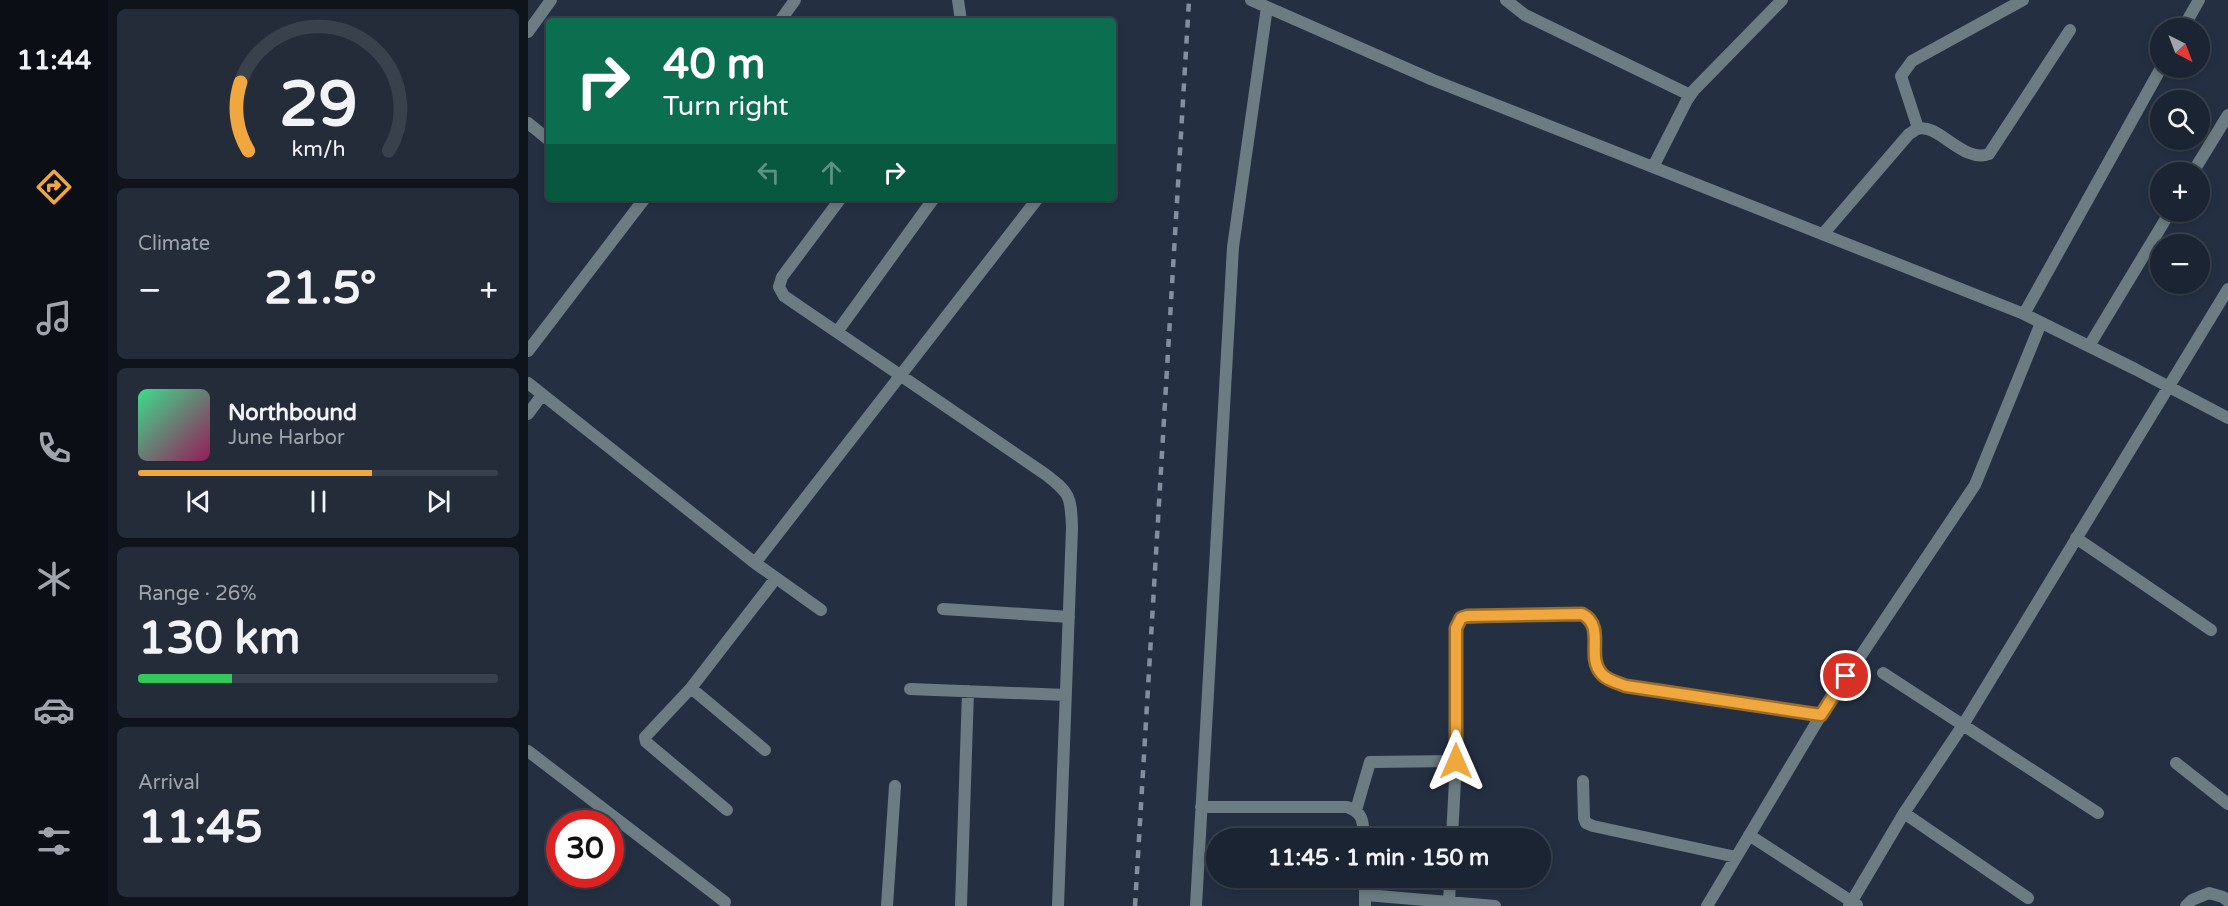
<!DOCTYPE html>
<html lang="en">
<head>
<meta charset="utf-8">
<style>
  :root { --surface:#1b2432; --page:#242c3a; --text:#f1f3f6; --muted:#a0a4ac; --line:#39414d; --accent:#efa73e }
  body { margin:0; font-family:"Varela Round",sans-serif; background:var(--page); color:var(--text); height:100vh; display:flex; flex-direction:column; font-size:22px; white-space:nowrap }
  * { box-sizing:border-box; margin:0 }
  p { font-size:20px; color:var(--muted) }
  .icon { flex:none; width:33px; height:33px; fill:none; stroke:currentColor; stroke-width:2; stroke-linecap:round; stroke-linejoin:round }
  .map { position:relative; flex:1; overflow:hidden }
  .side { display:flex; flex-direction:column; gap:9px; padding:9px; background:#0f141c; width:420px }
  .side>* { flex:none }
  .guide { position:absolute; left:18px; top:18px; width:570px; height:183px; border-radius:6px; box-shadow:0 3px 9px #0003,0 0 0 2px var(--line); background:#0b6e4f; color:#fff; overflow:hidden }
  .needle { width:39px; rotate:138deg }
  .buttons { position:absolute; left:1622px; top:18px; display:grid; gap:12px }
  .buttons a { display:grid; place-items:center; width:60px; height:60px; border-radius:50%; background:var(--surface); box-shadow:0 3px 9px #0003,0 0 0 2px var(--line); font-size:30px }
  .speed { position:absolute; left:18px; top:810px; display:flex; gap:12px; font-size:30px; font-weight:700; text-align:center }
  .speed>* { display:grid; place-content:center; width:78px; height:78px; border-radius:50%; background:var(--surface); box-shadow:0 3px 9px #0003,0 0 0 2px var(--line); line-height:1 }
  .speed .limit { border:9px solid #d22; background:#fff; color:#111 }
  .pin { position:absolute; display:grid; place-items:center; width:51px; height:51px; color:#fff; margin:-26px; border:3px solid #fff; border-radius:50%; box-shadow:0 2px 6px #0007 }
  .me { position:absolute; width:66px; margin:-33px; rotate:0deg; stroke-linejoin:round; filter:drop-shadow(0 0 4px #0008) }
  .turn { display:flex; align-items:center; gap:21px; height:126px; padding:0 18px; font-size:27px }
  .turn .icon { width:78px; height:78px; stroke-width:2.5 }
  .turn b { display:block; font-size:42px; line-height:51px }
  .lanes { display:flex; align-items:center; height:57px; padding:0 18px; background:#0003; justify-content:center; gap:30px; direction:ltr }
  .lanes .off { opacity:.35 }
  .big { font-size:45px; font-weight:700; line-height:1.1 }
  .side .widget { flex:1; display:flex; flex-direction:column; justify-content:center; gap:9px; min-width:0; padding:0 21px; border-radius:9px; background:var(--page) }
  .side .dial { align-items:center; gap:0 }
  .dial svg { height:156px; overflow:visible; fill:none; stroke:var(--line); stroke-width:7; stroke-linecap:round; text-anchor:middle }
  .dial text { fill:var(--text); stroke:none }
  .song { display:flex; align-items:center; gap:18px }
  .cover { width:72px; height:72px; border-radius:9px; background:linear-gradient(135deg,hsl(150 70% 55%),hsl(330 70% 35%)) }
  .played { height:6px; border-radius:3px; background:linear-gradient(90deg,var(--accent) 65%,var(--line) 65%) }
  .keys { display:flex; justify-content:space-around; direction:ltr }
  .heat { display:flex; justify-content:space-between; align-items:center; font-size:33px; direction:ltr }
  .charge { height:9px; border-radius:4px; background:linear-gradient(90deg,#34c759 26%,var(--line) 0) }
  .trip { position:absolute; left:678px; top:828px; width:345px; height:60px; border-radius:30px; background:var(--surface); box-shadow:0 3px 9px #0003,0 0 0 2px var(--line); font-weight:700; line-height:60px; text-align:center }
  main { display:flex; flex:1; min-height:0 }
  .menu { display:flex; flex-direction:column; width:108px; justify-content:space-around; align-items:center; background:#0b0e14; color:var(--muted) }
  .menu .icon { width:42px; height:42px }
  .menu .active { color:var(--accent) }
  .menu b { font-size:27px; color:var(--text) }
  .map>svg:first-child { display:block }
</style>
</head>
<body>
<main>
<nav class="menu">
<b>11:44</b>
<svg class="icon active" aria-label="directions" viewBox="0 0 24 24"><path d="M12 3l9 9-9 9-9-9zM9 14v-3h6M13 9l2 2-2 2"/></svg>
<svg class="icon" aria-label="music" viewBox="0 0 24 24"><path d="M9 18V5l10-2v13"/><circle cx="6" cy="18" r="3"/><circle cx="16" cy="16" r="3"/></svg>
<svg class="icon" aria-label="phone" viewBox="0 0 24 24"><path d="M5 4h4l2 5-3 2q2 4 5 5l2-3 5 2v4C11 20 4 13 5 4z"/></svg>
<svg class="icon" aria-label="climate" viewBox="0 0 24 24"><path d="M12 3v18M4 7l16 10M4 17L20 7"/></svg>
<svg class="icon" aria-label="car" viewBox="0 0 24 24"><path d="M5 17H2v-5l4-1 3-4h7l3 4 3 1v5h-3M9 17h6M6 11h13"/><circle cx="7" cy="17" r="2"/><circle cx="17" cy="17" r="2"/></svg>
<svg class="icon" aria-label="filters" viewBox="0 0 24 24"><path d="M4 7h16M4 17h16"/><circle cx="9" cy="7" r="2"/><circle cx="15" cy="17" r="2"/></svg>
</nav>
<section class="side">
<div class="widget dial"><svg viewBox="0 0 100 80">
<path d="M14 69A42 42 0 1 1 86 69"/>
<path d="M14 69A42 42 0 0 1 10 34" stroke="#efa73e"/>
<text x="50" y="56" font-size="32" font-weight="700">29</text>
<text x="50" y="72" font-size="11">km/h</text>
</svg></div>
<div class="widget"><p>Climate</p>
<div class="heat"><a>−</a><b class="big">21.5°</b><a>+</a></div>
</div>
<div class="widget">
<div class="song"><i class="cover"></i><div><b>Northbound</b><p>June Harbor</p></div></div>
<div class="played"></div>
<div class="keys"><svg class="icon" aria-label="previous" viewBox="0 0 24 24"><path d="M18 5L8 12l10 7zM5 5v14"/></svg><svg class="icon" aria-label="pause" viewBox="0 0 24 24"><path d="M8 5v14M16 5v14"/></svg><svg class="icon" aria-label="next" viewBox="0 0 24 24"><path d="M6 5l10 7-10 7zM19 5v14"/></svg></div>
</div>
<div class="widget"><p>Range · 26%</p><b class="big">130 km</b><div class="charge"></div></div>
<div class="widget"><p>Arrival</p><b class="big">11:45</b></div>
</section>
<div class="map">
<svg width="1700" height="906" viewBox="0 0 1700 906">
  <rect width="100%" height="100%" fill="#243042"/>
  <g fill="none" stroke-linecap="round" stroke-linejoin="round">
    <path stroke="#6d7c83" stroke-width="12" d="M1390,128L1373,76L1384,61L1495,0
      M1295,234L1381,134C1384,133 1386,130 1389,129C1410,122 1435,164 1461,154L1542,30"/>
    <path stroke="#6d7c83" stroke-width="12" d="M430,0L433,21
      M723,0L905,80L1496,314L1607,369L1700,418
      M978,0L997,15L1162,95
      M252,21L267,0
      M1655,28L1671,0
      M0,32L23,0
      M0,123L21,140
      M1125,167L1159,100L1166,90L1254,0
      M1665,172L1700,115
      M313,198L254,277L251,287L256,296L517,474C542,493 543,496 544,528L530,906
      M1496,314L1633,68
      M309,332L406,198
      M1561,346L1642,212
      M0,351L117,198
      M0,383L227,563L293,610
      M0,414L14,395
      M1548,538L1683,630
      M227,563L510,198
      M415,609L541,617
      M1355,673L1570,813
      M163,688L237,750
      M382,689L538,695
      M0,751L197,902
      M1648,763L1700,804
      M1055,781L1056,818L1058,823L1065,826L1208,857
      M673,807H819C836,813 835,822 836,838
      M199,810L118,742L117,737L163,688L248,578
      M828,810L842,762L928,761
      M1376,813L1500,898
      M1221,835L1329,905
      M924,838L928,761V628L933,618L1054,613C1078,626 1058,656 1073,673C1078,680 1090,683 1098,686L1293,715
      M838,895L967,906
      M359,906L367,786
      M433,906L440,691
      M668,906L705,247L739,7
      M837,906V878
      M921,906L922,878
      M1179,906L1293,715L1447,485L1513,323
      M1321,906L1376,813L1435,725L1700,289
      M1658,906L1664,900L1681,893L1695,897L1700,901"/>
    <path stroke="#848e9d" stroke-width="4.5" stroke-dasharray="8 8" stroke-linecap="butt" d="M607,906L661,0"/>
  </g>
  <g fill="none" stroke-linecap="round" stroke-linejoin="round">
    <defs>
      <path id="route" d="M928,761V628L933,618L939,616L1054,614C1078,626 1058,656 1073,673C1078,680 1090,683 1098,686L1293,715L1318,676"/>
    </defs>
    <use href="#route" stroke="#9b6d28" stroke-width="15"/>
    <use href="#route" stroke="#efa73e" stroke-width="10"/>
  </g>
</svg>
<div class="buttons">
<a><svg class="needle" viewBox="-14 -14 28 28"><path d="M0-13l5 13h-10z" fill="#e53935"/><path d="M0 13l5-13h-10z" fill="#a0a4ac"/></svg></a>
<a><svg class="icon" aria-label="search" viewBox="0 0 24 24"><circle cx="10" cy="10" r="6"/><path d="M15 15l6 6"/></svg></a>
<a>+</a>
<a>−</a>
</div>
<div class="speed"><div class="limit">30</div></div>
<div class="pin" style="left:1318px;top:676px;background:#d93025"><svg class="icon" aria-label="arrive" viewBox="0 0 24 24"><path d="M6 21V4h12l-3 4 3 4H6"/></svg></div>
<svg class="me" style="left:928px;top:761px" viewBox="-20 -20 40 40"><path d="M0-17L14 15 0 8-14 15z" fill="#efa73e" stroke="#fff" stroke-width="4"/></svg>
<div class="trip">11:45 · 1 min · 150 m</div>
<div class="guide">
<div class="turn"><svg class="icon" aria-label="right" viewBox="0 0 24 24"><path d="M7 20v-9h11M14 6l5 5-5 5"/></svg><div><b>40 m</b>Turn right</div></div>
<div class="lanes"><svg class="icon off" aria-label="left" viewBox="0 0 24 24"><path d="M17 20v-9H6M10 6l-5 5 5 5"/></svg><svg class="icon off" aria-label="ahead" viewBox="0 0 24 24"><path d="M12 20V5M6 11l6-6 6 6"/></svg><svg class="icon" aria-label="right" viewBox="0 0 24 24"><path d="M7 20v-9h11M14 6l5 5-5 5"/></svg></div>
</div>
</div>
</main>
</body>
</html>
